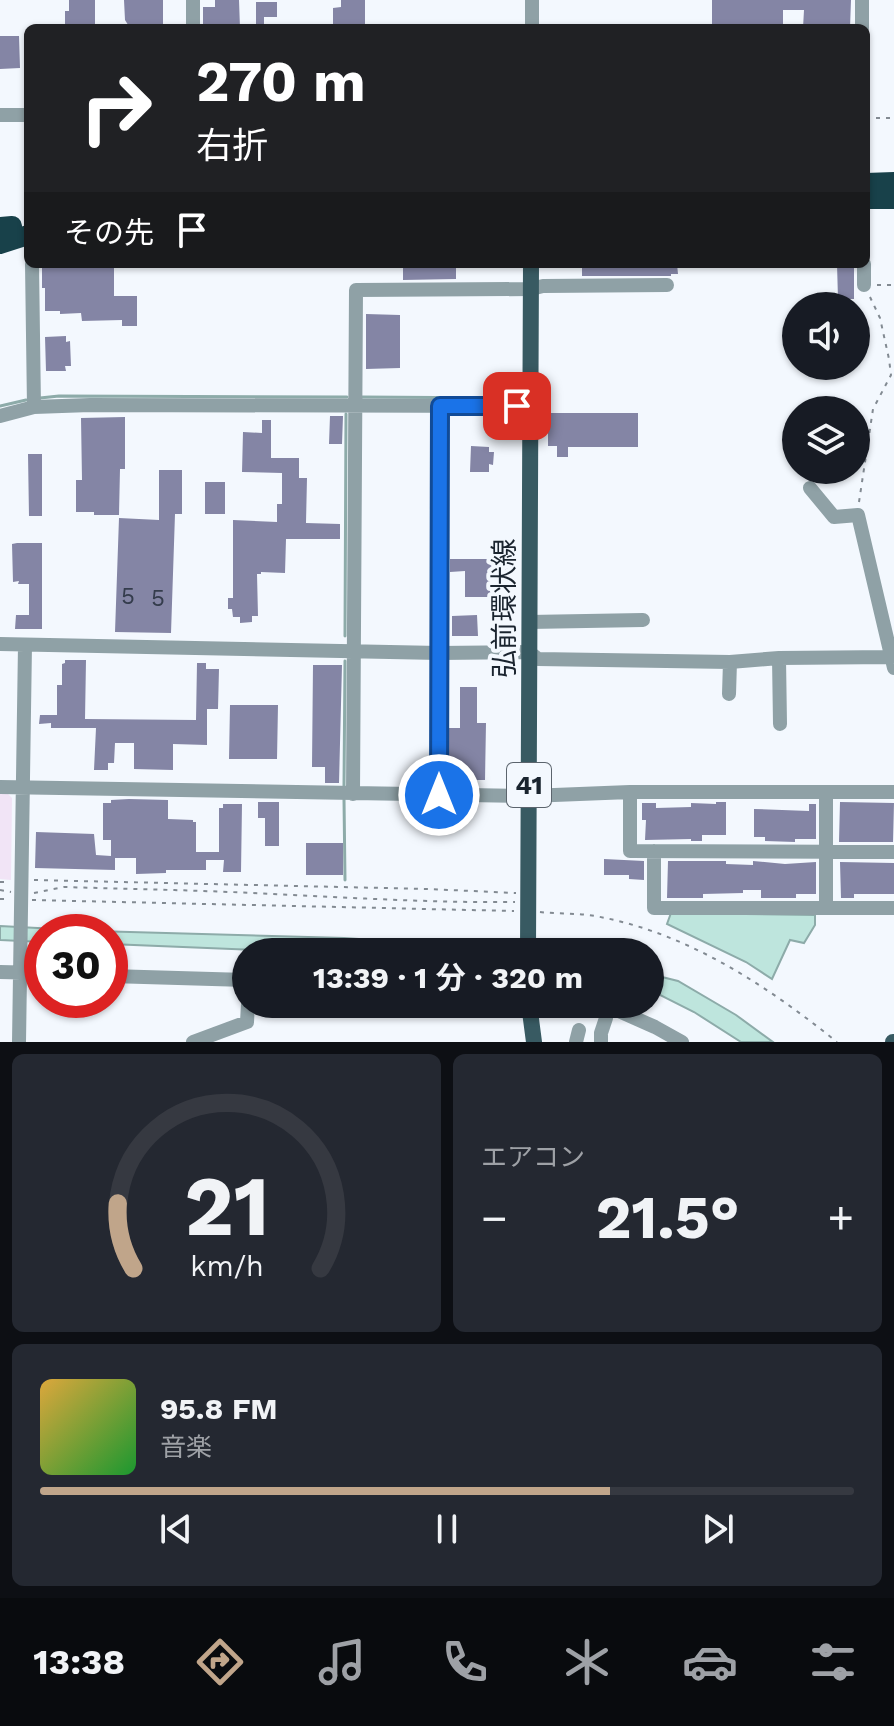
<!DOCTYPE html>
<html lang="ja">
<head>
<meta charset="utf-8">
<style>
  :root { --surface:#171b24; --page:#242831; --text:#f1f3f6; --muted:#9ea1a6; --line:#363941; --accent:#c0a58a }
  body { margin:0; font-family:"Work Sans","Noto Sans JP",sans-serif; background:var(--page); color:var(--text); height:100vh; display:flex; flex-direction:column; font-size:30px; white-space:nowrap }
  * { box-sizing:border-box; margin:0 }
  p { font-size:26px; color:var(--muted) }
  .icon { flex:none; width:44px; height:44px; fill:none; stroke:currentColor; stroke-width:2; stroke-linecap:round; stroke-linejoin:round }
  .map { position:relative; height:1042px; overflow:hidden }
  .side { display:flex; flex-direction:column; gap:12px; padding:12px; background:#0d0f14; flex:1 }
  .side>* { flex:none }
  .guide { position:absolute; left:24px; top:24px; width:846px; height:244px; border-radius:12px; box-shadow:0 2px 6px #0004; background:#202124; color:#fff; overflow:hidden }
  .buttons { position:absolute; left:782px; top:292px; display:grid; gap:16px }
  .buttons a { display:grid; place-items:center; width:88px; height:88px; border-radius:50%; background:var(--surface); box-shadow:0 2px 6px #0004; font-size:40px }
  .speed { position:absolute; left:24px; top:914px; display:flex; gap:16px; font-size:40px; font-weight:700; text-align:center }
  .speed>* { display:grid; place-content:center; width:104px; height:104px; border-radius:50%; background:var(--surface); box-shadow:0 2px 6px #0004; line-height:1 }
  .speed .limit { border:12px solid #d22; background:#fff; color:#111 }
  .pin { position:absolute; display:grid; place-items:center; width:68px; height:68px; color:#fff; margin:-34px; border-radius:16px; box-shadow:0 4px 12px #0006 }
  .me { position:absolute; width:88px; margin:-44px; rotate:0deg; stroke-linejoin:round; filter:drop-shadow(0 0 6px #0008) }
  .turn { display:flex; align-items:center; gap:28px; height:168px; padding:0 40px; font-size:36px }
  .turn .icon { width:104px; height:104px; stroke-width:2.5 }
  .turn b { display:block; font-size:56px; line-height:68px }
  .then { display:flex; align-items:center; height:76px; padding:0 40px; background:#0003; gap:16px; font-size:30px }
  .big { font-size:60px; font-weight:700; line-height:1.1 }
  .side .widget { flex:1; display:flex; flex-direction:column; justify-content:center; gap:12px; min-width:0; padding:0 28px; border-radius:12px; background:var(--page) }
  .side .dial { align-items:center; gap:0 }
  .dial svg { height:208px; overflow:visible; fill:none; stroke:var(--line); stroke-width:7; stroke-linecap:round; text-anchor:middle }
  .dial text { fill:var(--text); stroke:none }
  .song { display:flex; align-items:center; gap:24px }
  .cover { width:96px; height:96px; border-radius:12px; background:linear-gradient(135deg,hsl(40 70% 55%),hsl(130 70% 35%)) }
  .played { height:8px; border-radius:4px; background:linear-gradient(90deg,var(--accent) 70%,var(--line) 70%) }
  .keys { display:flex; justify-content:space-around; direction:ltr }
  .heat { display:flex; justify-content:space-between; align-items:center; font-size:44px; direction:ltr }
  .side .tiles { flex:1; display:grid; gap:12px; grid-template-columns:1fr 1fr }
  .widget:last-child { grid-column:span 2 }
  .trip { position:absolute; left:232px; top:938px; width:432px; height:80px; border-radius:40px; background:var(--surface); box-shadow:0 2px 6px #0004; font-weight:700; line-height:80px; text-align:center }
  .menu { display:flex; height:128px; justify-content:space-around; align-items:center; background:#090b0e; color:var(--muted) }
  .menu .icon { width:56px; height:56px }
  .menu .current { color:var(--accent) }
  .menu b { font-size:36px; color:var(--text) }
  .map>svg:first-child { display:block }
</style>
</head>
<body>
<div class="map">
<svg width="894" height="1042" viewBox="0 0 894 1042">
  <rect width="100%" height="100%" fill="#f3f8fe"/>
  <path fill="#f1e4f6" d="M0,792H6L12,798L11,880L0,879Z"/>
  <path fill="#bee5dd" stroke="#8daba9" stroke-width="2" d="M671,913L815,915V925L804,943L790,940L772,979L746,962L667,924Z
    M0,926L94,931L344,938L493,948L513,943L557,952H303L110,944V932H42V942L0,940Z
    M650,974L678,981L736,1015L773,1042H741L694,1012L650,990Z"/>
  <g fill="none" stroke-linecap="round" stroke-linejoin="round">
    <path stroke="#8daba9" stroke-width="3" d="M362,397L515,398
      M40,398L59,396L347,397
      M0,406L26,400
      M345,636L346,414
      M344,787L345,661
      M344,799L345,880"/>
  </g>
  <path fill="#8485a5" d="M69,0H95V28H65V11H69Z
    M124,0H163V28H130L125,20Z
    M215,0H239L240,28H206V24H203V7H215Z
    M341,0H365V25H356V28H333V8L341,7Z
    M712,0H851L850,28H803L804,10H783V28H712Z
    M256,2H277V17H264V28H256Z
    M0,36H19L20,68L0,69Z
    M42,264H114V296H137V326H122V320L82,321L81,313L60,314V311H45V288H42Z
    M403,264H456V279L403,280Z
    M582,264H677L678,274H671V276H582Z
    M837,264H854V299H838Z
    M366,314L400,315V368L366,369Z
    M66,336V342L70,341L71,366H65L66,371H46L45,337Z
    M548,413H638V447H568V457H557V446H548Z
    M330,416H343L342,444H329Z
    M125,417V469H120L119,515H94V512H76V480H82L81,418Z
    M262,420H271V458H299V478H307L306,523L340,524V539H286L285,573L261,572V574H257L258,616H252V622L240,623V617H233L232,609H228V598H233V520L277,522V504H282V473L242,472L243,432L262,433Z
    M471,446L489,447V452H494L493,465L489,464V472H470Z
    M28,454H42V516H29Z
    M159,470H182V514H175L171,633L115,632L119,518L159,520Z
    M205,482H225V514H205Z
    M17,543H42V629H15L16,615H29V584H18L19,581L13,582L12,544Z
    M450,559H511V572H497V597H465V571L450,572Z
    M477,615L478,636H452V616Z
    M65,660H86L85,719L196,720L197,663H206V669H219L218,709H207V745L173,744V770L134,769V743H115L114,763H108V770H94L96,728H51V723L39,724L40,715H57V685H62V664L65,663Z
    M313,665H342L339,783H325V767H312Z
    M460,687H477V723H486L485,780H470L469,784H458V779H449V728H460Z
    M230,705H278L277,759H229Z
    M129,799L168,800V819L193,820V822H196V852H219V808H223V804H242L241,872H223L224,860H206V870H166V873L136,874V858H115V870L35,868L36,832L94,834L96,855L111,856V840H103V803H111V800Z
    M258,802H279V846H265V818H258Z
    M716,802H726V835H702V841H691V839L645,840L646,820H642V803H656V808L691,807V803L716,804Z
    M840,802L894,803L893,842H839Z
    M809,804H816V839H795V842L765,841V837H754V809L809,811Z
    M306,843H343V875H306Z
    M604,859L644,861V880L629,879V875H604Z
    M668,861H726V864L753,865V861L785,864L816,862V894H796V898H761V890H743V893L703,894V898H667Z
    M840,862L894,863V894H854V898H841Z"/>
  <g fill="none" stroke-linecap="round" stroke-linejoin="round">
    <path stroke="#828a92" stroke-width="2" stroke-dasharray="4 6" stroke-linecap="butt" d="M866,118H894
      M877,285H894
      M859,502L873,409L891,375L889,359L880,318L870,297
      M34,880L428,889L516,893
      M0,882H8
      M0,890L11,892
      M34,893L64,887C127,889 190,890 253,893C340,897 428,903 515,902
      M0,899H10
      M32,900L514,911
      M540,912C558,914 577,913 595,916C686,932 766,985 837,1042"/>
    <path stroke="#8fa1a6" stroke-width="14" d="M193,28V0
      M532,28V0
      M862,28V0
      M0,115H28
      M32,264L34,407
      M864,264V285
      M0,416L34,407L90,405L530,406
      M810,488L834,517L858,515L894,668
      M529,622L643,620
      M0,644L439,653L529,652L538,659L730,662L779,658L891,657
      M779,658L780,724
      M729,694L730,662
      M0,787L529,796L630,792H894
      M630,792V851L894,852
      M353,794L356,290L531,289L543,286L667,285
      M439,795L440,406
      M654,851V908H894
      M826,908V792
      M0,972L42,973
      M110,976L246,980
      M603,1004L655,1027L682,1042
      M19,1042L25,645
      M193,1042L247,1022L248,1004
      M576,1042L579,1030
      M601,1042V1033L606,1018"/>
    <path stroke="#385a62" stroke-width="16" d="M528,952L531,264
      M529,1004L534,1042
      M893,1042H894"/>
    <path stroke="#18414a" stroke-width="20" d="M866,183L894,182
      M866,199H894
      M0,227L12,226
      M0,244L28,235"/>
  </g>
  <g fill="none" stroke-linecap="round" stroke-linejoin="round">
    <defs>
      <path id="route" d="M439,795L440,406H517"/>
    </defs>
    <use href="#route" stroke="#114b97" stroke-width="20"/>
    <use href="#route" stroke="#1a73e8" stroke-width="14"/>
  </g>
  <g text-anchor="middle" dominant-baseline="central" stroke-width="8" stroke-linejoin="round" paint-order="stroke">
    <g font-size="24" fill="#343c4c">
      <text x="128" y="596">5</text>
      <text x="158" y="598">5</text>
    </g>
    <rect fill="#f3f8fe" stroke="#5b646d" stroke-width="2" x="507" y="763" width="44" height="44" rx="6"/>
    <g font-size="26" font-weight="bold" fill="#1a242f">
      <text x="529" y="785">41</text>
    </g>
    <g font-size="28" fill="#1a242f" stroke="#f3f8fe">
      <text transform="translate(504 608) rotate(-90)">弘前環状線</text>
    </g>
  </g>
</svg>
<div class="buttons">
<a><svg class="icon" aria-label="sound" viewBox="0 0 24 24"><path d="M4 9h4l5-4v14l-5-4H4zM17 9q2 3 0 6"/></svg></a>
<a><svg class="icon" aria-label="layers" viewBox="0 0 24 24"><path d="M12 4l9 5-9 5-9-5zM3 14l9 5 9-5"/></svg></a>
</div>
<div class="speed"><div class="limit">30</div></div>
<div class="pin" style="left:517px;top:406px;background:#d93025"><svg class="icon" aria-label="arrive" viewBox="0 0 24 24"><path d="M6 21V4h12l-3 4 3 4H6"/></svg></div>
<svg class="me" style="left:439px;top:795px" viewBox="-20 -20 40 40"><circle r="17" fill="#1a73e8" stroke="#fff" stroke-width="3"/><path d="M0-11L8 9 0 5-8 9z" fill="#fff"/></svg>
<div class="trip">13:39 · 1 分 · 320 m</div>
<div class="guide">
<div class="turn"><svg class="icon" aria-label="right" viewBox="0 0 24 24"><path d="M7 20v-9h11M14 6l5 5-5 5"/></svg><div><b>270 m</b>右折</div></div>
<div class="then">その先<svg class="icon" aria-label="arrive" viewBox="0 0 24 24"><path d="M6 21V4h12l-3 4 3 4H6"/></svg></div>
</div>
</div>
<section class="side">
<div class="tiles">
<div class="widget dial"><svg viewBox="0 0 100 80">
<path d="M14 69A42 42 0 1 1 86 69"/>
<path d="M14 69A42 42 0 0 1 8 44" stroke="#c0a58a"/>
<text x="50" y="56" font-size="32" font-weight="700">21</text>
<text x="50" y="72" font-size="11">km/h</text>
</svg></div>
<div class="widget"><p>エアコン</p>
<div class="heat"><a>−</a><b class="big">21.5°</b><a>+</a></div>
</div>
<div class="widget">
<div class="song"><i class="cover"></i><div><b>95.8 FM</b><p>音楽</p></div></div>
<div class="played"></div>
<div class="keys"><svg class="icon" aria-label="previous" viewBox="0 0 24 24"><path d="M18 5L8 12l10 7zM5 5v14"/></svg><svg class="icon" aria-label="pause" viewBox="0 0 24 24"><path d="M8 5v14M16 5v14"/></svg><svg class="icon" aria-label="next" viewBox="0 0 24 24"><path d="M6 5l10 7-10 7zM19 5v14"/></svg></div>
</div>
</div>
</section>
<nav class="menu">
<b>13:38</b>
<svg class="icon current" aria-label="directions" viewBox="0 0 24 24"><path d="M12 3l9 9-9 9-9-9zM9 14v-3h6M13 9l2 2-2 2"/></svg>
<svg class="icon" aria-label="music" viewBox="0 0 24 24"><path d="M9 18V5l10-2v13"/><circle cx="6" cy="18" r="3"/><circle cx="16" cy="16" r="3"/></svg>
<svg class="icon" aria-label="phone" viewBox="0 0 24 24"><path d="M5 4h4l2 5-3 2q2 4 5 5l2-3 5 2v4C11 20 4 13 5 4z"/></svg>
<svg class="icon" aria-label="climate" viewBox="0 0 24 24"><path d="M12 3v18M4 7l16 10M4 17L20 7"/></svg>
<svg class="icon" aria-label="car" viewBox="0 0 24 24"><path d="M5 17H2v-5l4-1 3-4h7l3 4 3 1v5h-3M9 17h6M6 11h13"/><circle cx="7" cy="17" r="2"/><circle cx="17" cy="17" r="2"/></svg>
<svg class="icon" aria-label="filters" viewBox="0 0 24 24"><path d="M4 7h16M4 17h16"/><circle cx="9" cy="7" r="2"/><circle cx="15" cy="17" r="2"/></svg>
</nav>
</body>
</html>
